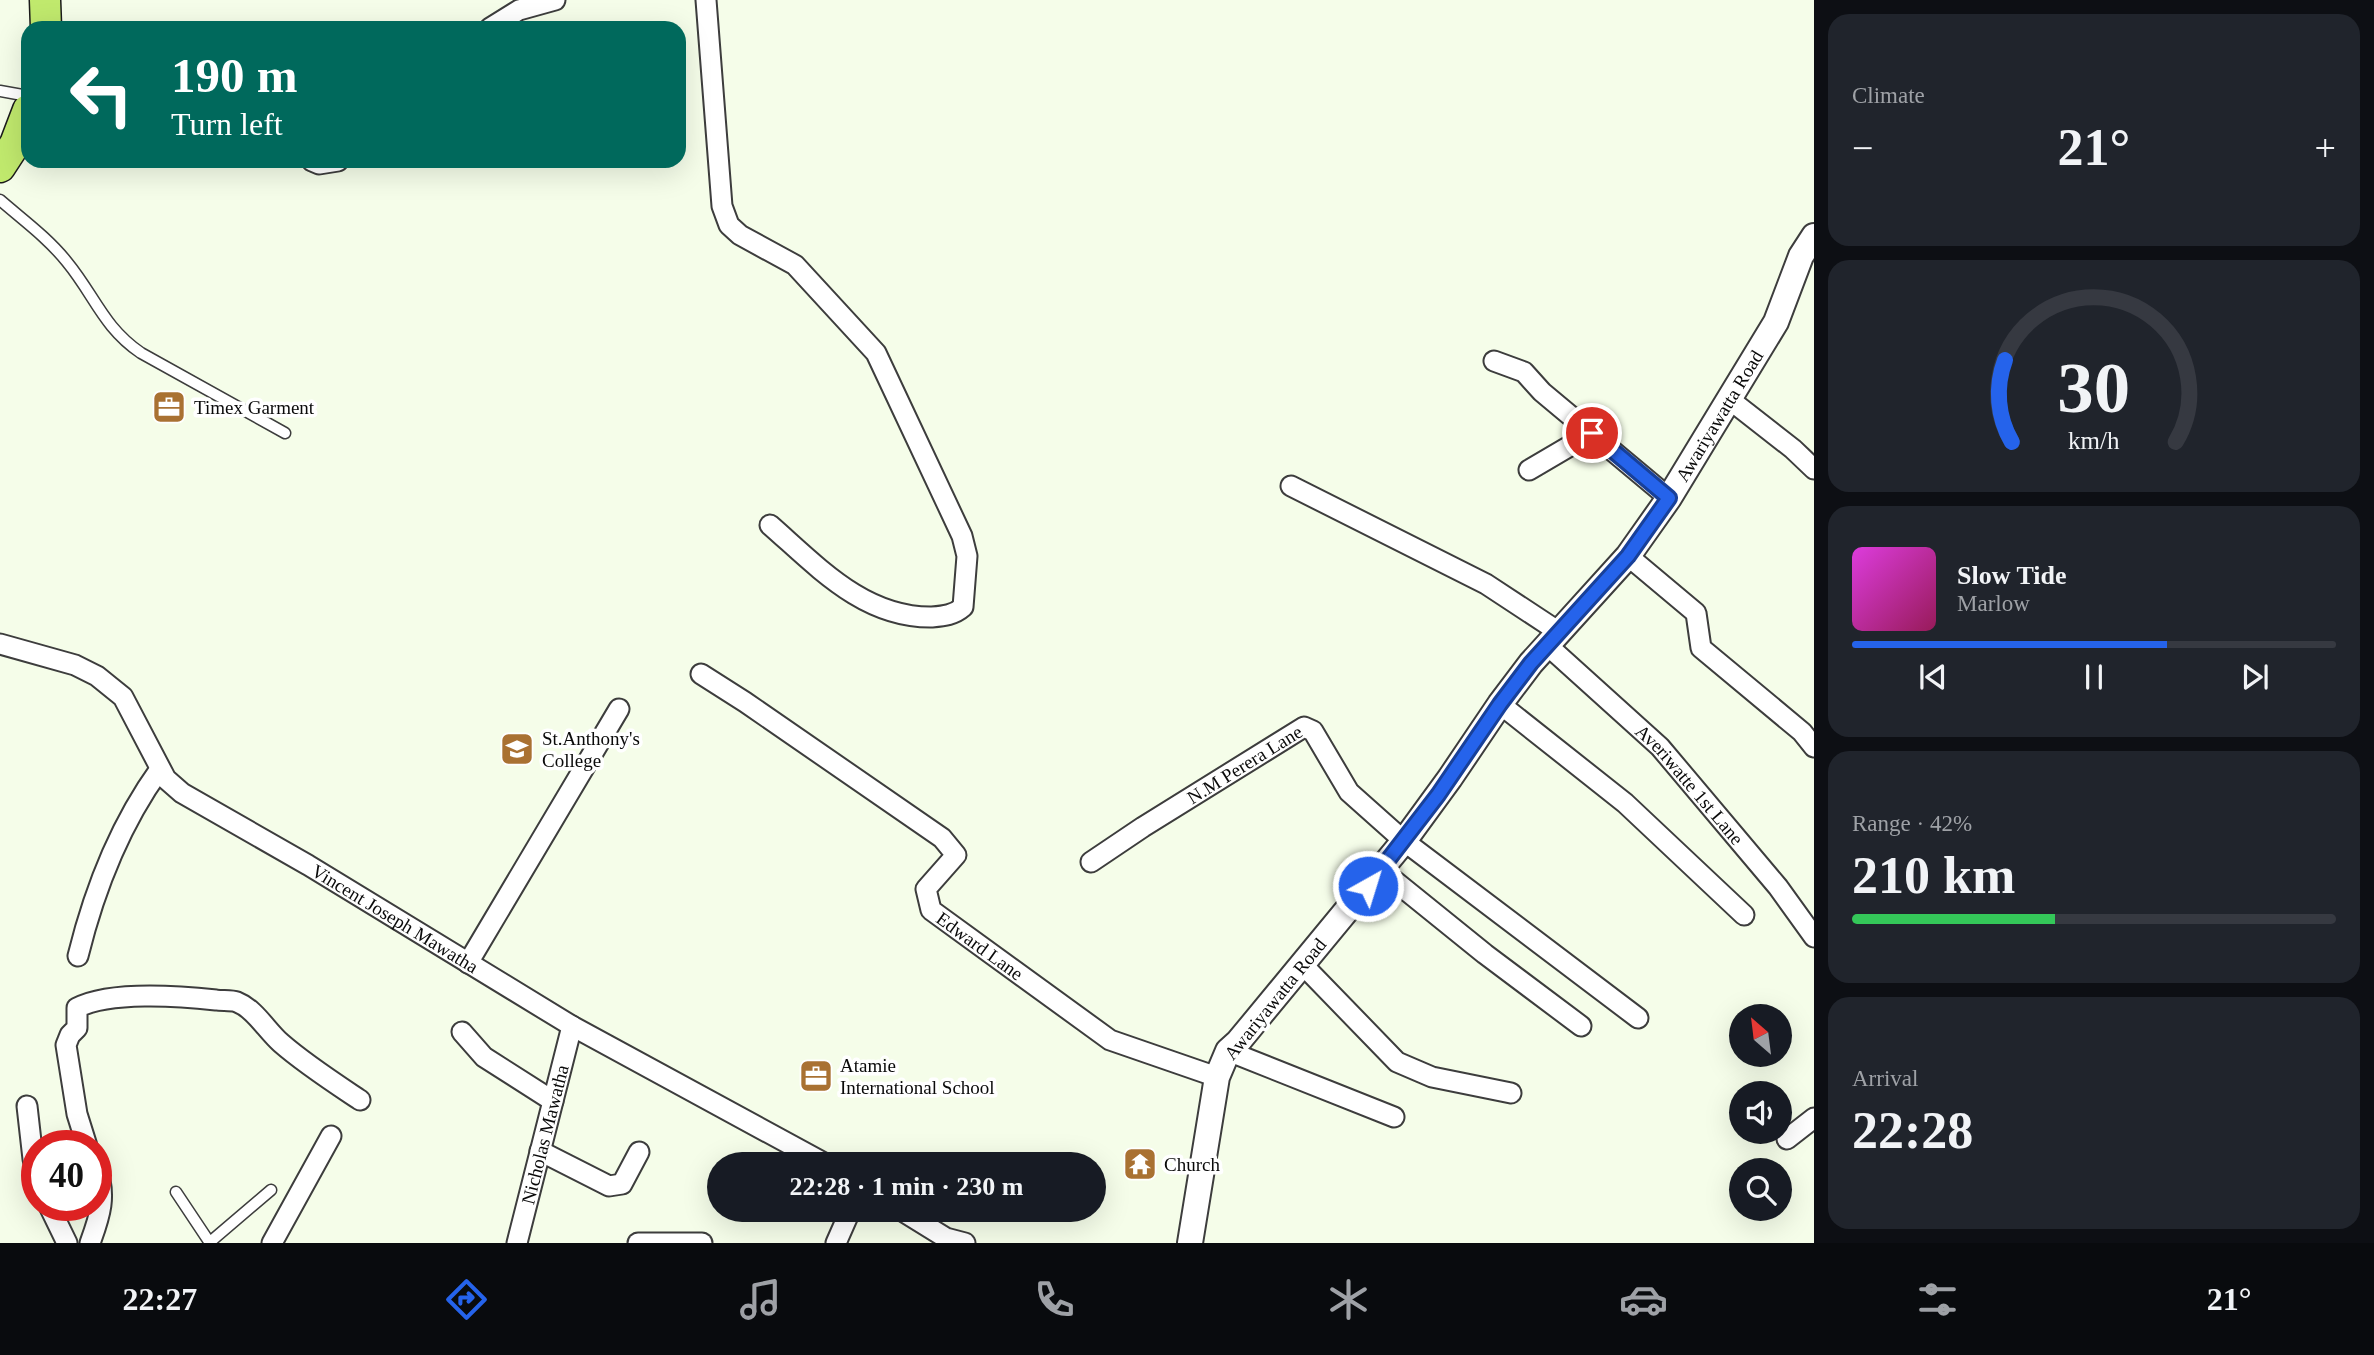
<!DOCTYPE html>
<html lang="en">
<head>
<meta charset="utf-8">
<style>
  :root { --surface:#171b24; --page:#20242c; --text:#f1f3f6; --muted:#9ea1a6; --line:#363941; --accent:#2563eb }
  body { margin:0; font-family:Georgia,serif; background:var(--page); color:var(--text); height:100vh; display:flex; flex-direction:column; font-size:26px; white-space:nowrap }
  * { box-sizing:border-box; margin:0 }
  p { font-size:23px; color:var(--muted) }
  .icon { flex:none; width:38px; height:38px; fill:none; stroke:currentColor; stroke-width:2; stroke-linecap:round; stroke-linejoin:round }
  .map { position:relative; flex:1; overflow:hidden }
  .details { display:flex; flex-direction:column; gap:14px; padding:14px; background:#0d0f14; width:560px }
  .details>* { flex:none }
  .top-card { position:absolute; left:21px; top:21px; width:665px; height:147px; border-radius:21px; box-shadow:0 7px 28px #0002; background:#00695c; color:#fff; overflow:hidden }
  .needle { width:46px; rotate:332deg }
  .controls { position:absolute; left:1729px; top:1004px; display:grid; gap:14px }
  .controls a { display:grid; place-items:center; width:63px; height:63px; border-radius:50%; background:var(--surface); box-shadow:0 7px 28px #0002; font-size:35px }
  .speed { position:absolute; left:21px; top:1130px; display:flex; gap:14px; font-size:35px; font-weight:700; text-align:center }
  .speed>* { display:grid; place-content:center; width:91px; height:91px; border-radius:50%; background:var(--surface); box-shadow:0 7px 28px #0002; line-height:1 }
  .speed .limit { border:10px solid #d22; background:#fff; color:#111 }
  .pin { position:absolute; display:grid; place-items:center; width:60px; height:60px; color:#fff; margin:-30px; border:4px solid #fff; border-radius:50%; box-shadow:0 2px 7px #0007 }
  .me { position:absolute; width:77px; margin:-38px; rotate:39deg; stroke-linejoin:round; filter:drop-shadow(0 0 5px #0008) }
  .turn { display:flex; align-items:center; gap:24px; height:147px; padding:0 35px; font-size:32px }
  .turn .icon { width:91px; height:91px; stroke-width:2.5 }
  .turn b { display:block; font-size:49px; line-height:60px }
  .big { font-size:52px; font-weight:800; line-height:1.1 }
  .details .tile { flex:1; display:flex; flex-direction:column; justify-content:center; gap:10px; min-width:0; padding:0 24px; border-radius:21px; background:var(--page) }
  .details .dial { align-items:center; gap:0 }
  .dial svg { height:182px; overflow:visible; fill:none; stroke:var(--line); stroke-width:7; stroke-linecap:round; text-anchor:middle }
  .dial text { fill:var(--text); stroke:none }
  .song { display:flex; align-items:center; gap:21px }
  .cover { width:84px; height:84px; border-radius:10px; background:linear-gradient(135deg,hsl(300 70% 55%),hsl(330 70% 35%)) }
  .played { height:7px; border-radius:4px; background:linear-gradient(90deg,var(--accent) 65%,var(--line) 65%) }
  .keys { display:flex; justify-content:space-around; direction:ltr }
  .heat { display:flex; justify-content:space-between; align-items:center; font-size:38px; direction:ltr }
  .charge { height:10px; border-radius:5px; background:linear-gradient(90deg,#34c759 42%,var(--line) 0) }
  .trip { position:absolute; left:707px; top:1152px; width:399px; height:70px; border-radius:35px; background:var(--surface); box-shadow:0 7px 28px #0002; font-weight:800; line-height:70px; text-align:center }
  .dock { display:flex; height:112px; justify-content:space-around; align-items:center; background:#090b0e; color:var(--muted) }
  .dock .icon { width:49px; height:49px }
  .dock .current { color:var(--accent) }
  .dock b { font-size:32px; color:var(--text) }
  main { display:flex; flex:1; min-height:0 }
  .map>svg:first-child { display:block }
</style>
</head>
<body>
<main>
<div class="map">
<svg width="1814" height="1243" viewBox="0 0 1814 1243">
  <rect width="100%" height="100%" fill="#f5fde9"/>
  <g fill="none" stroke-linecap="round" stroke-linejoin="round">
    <defs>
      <path id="service" d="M0,91L28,96
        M0,200C23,220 48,238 67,262C95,296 103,327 141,353L285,433
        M176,1192L210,1243
        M210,1242L271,1190"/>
      <g id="minor">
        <path d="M706,0L722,206L729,225L740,235L795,265L876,353L962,536L967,556L963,607C954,615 944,616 932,617C864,618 818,567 770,525"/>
        <path d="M490,28L519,10L555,0"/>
        <path d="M312,161L319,164L338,161"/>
        <path d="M1494,361L1524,372L1542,392L1669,498"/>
        <path d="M1729,399L1793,449L1814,469"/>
        <path d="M1529,470L1592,433"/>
        <path d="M1291,486L1486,584L1559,632"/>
        <path d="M1628,556L1696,613L1701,648L1802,732L1814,747"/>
        <path id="s1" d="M0,644L75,665L97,676L123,697L166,779L182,793L308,865L572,1026L826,1164"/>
        <path id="s2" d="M1547,645L1660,747L1778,887L1814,937"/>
        <path id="s3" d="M701,674L745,702L942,838L956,855L926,889L931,910L1110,1040L1217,1077"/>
        <path d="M1500,704L1625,803L1744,915"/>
        <path id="s4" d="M1091,862L1143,827L1304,727L1313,731L1349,792L1404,841L1638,1018"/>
        <path d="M1381,870L1485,954L1581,1026"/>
        <path d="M78,956C94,891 121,823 160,769"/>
        <path d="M468,963L619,709"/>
        <path d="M1302,964L1397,1062L1432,1077L1511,1093"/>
        <path d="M462,1032L484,1057L553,1101"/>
        <path d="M1228,1051L1394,1117"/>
        <path d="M27,1106L33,1159L37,1177"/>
        <path d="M1787,1139L1814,1118"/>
        <path d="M87,1146L77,1114L66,1045L70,1035L77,1028V1008C109,991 179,996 216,1000C222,1001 231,1000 237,1002C255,1009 267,1031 281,1043C305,1064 333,1082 360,1100"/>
        <path d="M540,1151L609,1186L622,1184L639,1152"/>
        <path d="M49,1206L67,1243"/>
        <path d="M899,1209L946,1238L965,1243"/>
        <path d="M90,1243C100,1216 107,1195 96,1167"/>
        <path d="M272,1243L331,1136"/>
        <path id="s5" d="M517,1243L572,1026"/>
        <path d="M638,1243H702"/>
        <path d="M836,1243L851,1209"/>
      </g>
      <g id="tertiary">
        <path id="s6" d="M1190,1243L1217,1077L1228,1051L1238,1042L1404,841L1450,778L1500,704L1531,663L1628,556L1669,498L1776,322L1801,256L1814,236"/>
      </g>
      <path id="primary" d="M45,0L46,28
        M0,167L15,144L28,110"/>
    </defs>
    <use href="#service" stroke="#3d3d3d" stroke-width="13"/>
    <use href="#minor" stroke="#3d3d3d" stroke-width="23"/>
    <use href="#tertiary" stroke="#3d3d3d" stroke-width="28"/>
    <use href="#primary" stroke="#1b1b1b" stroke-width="33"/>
    <use href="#service" stroke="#fff" stroke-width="10"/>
    <use href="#minor" stroke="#fff" stroke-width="19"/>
    <use href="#tertiary" stroke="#fff" stroke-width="24"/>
    <use href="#primary" stroke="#c0e96d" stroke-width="30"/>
  </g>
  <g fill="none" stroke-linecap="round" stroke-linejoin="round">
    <defs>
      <path id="route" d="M1368,886L1438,795L1500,704L1531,663L1628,556L1669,498L1592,433"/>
    </defs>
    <use href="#route" stroke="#184099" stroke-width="18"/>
    <use href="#route" stroke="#2563eb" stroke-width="12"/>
  </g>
  <defs>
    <symbol id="office-square" viewBox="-11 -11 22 22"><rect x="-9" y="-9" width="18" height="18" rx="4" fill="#a97132" stroke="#fff"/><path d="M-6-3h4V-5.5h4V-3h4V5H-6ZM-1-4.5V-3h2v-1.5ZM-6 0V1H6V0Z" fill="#fff"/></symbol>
    <symbol id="school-square" viewBox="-11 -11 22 22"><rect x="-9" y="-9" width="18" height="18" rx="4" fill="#a97132" stroke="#fff"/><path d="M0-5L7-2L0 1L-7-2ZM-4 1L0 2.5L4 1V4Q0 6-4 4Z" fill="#fff"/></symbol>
    <symbol id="temple-square" viewBox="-11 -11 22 22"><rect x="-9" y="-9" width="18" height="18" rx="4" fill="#a97132" stroke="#fff"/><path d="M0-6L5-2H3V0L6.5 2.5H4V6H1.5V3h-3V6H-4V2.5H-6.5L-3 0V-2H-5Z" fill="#fff"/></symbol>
  </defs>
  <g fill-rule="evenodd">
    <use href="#office-square" x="150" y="388" width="38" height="38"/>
    <use href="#school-square" x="498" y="730" width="38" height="38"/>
    <use href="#office-square" x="797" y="1057" width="38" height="38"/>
    <use href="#temple-square" x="1121" y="1145" width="38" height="38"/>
  </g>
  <g text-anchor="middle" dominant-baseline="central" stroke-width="7" stroke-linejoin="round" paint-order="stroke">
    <g font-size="19" fill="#0a0a0a" stroke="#fff" text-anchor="start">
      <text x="194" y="407">Timex Garment</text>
      <text x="542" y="738">St.Anthony's<tspan x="542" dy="22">College</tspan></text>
      <text x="840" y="1065">Atamie<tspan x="840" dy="22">International School</tspan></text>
      <text x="1164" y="1164">Church</text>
    </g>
    <g font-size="19" fill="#0a0a0a" stroke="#fff">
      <text stroke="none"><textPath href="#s6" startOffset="1001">Awariyawatta Road</textPath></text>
      <text stroke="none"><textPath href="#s4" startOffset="182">N.M Perera Lane</textPath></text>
      <text stroke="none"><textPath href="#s2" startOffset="200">Averiwatte 1st Lane</textPath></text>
      <text stroke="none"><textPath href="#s1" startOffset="497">Vincent Joseph Mawatha</textPath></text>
      <text stroke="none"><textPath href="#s3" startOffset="441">Edward Lane</textPath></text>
      <text transform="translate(1275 999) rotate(-51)">Awariyawatta Road</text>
      <text stroke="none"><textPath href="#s5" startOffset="112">Nicholas Mawatha</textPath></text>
    </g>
  </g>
</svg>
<div class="controls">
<a><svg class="needle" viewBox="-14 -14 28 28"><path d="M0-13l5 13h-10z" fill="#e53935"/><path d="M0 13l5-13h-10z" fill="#9ea1a6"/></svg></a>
<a><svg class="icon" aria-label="sound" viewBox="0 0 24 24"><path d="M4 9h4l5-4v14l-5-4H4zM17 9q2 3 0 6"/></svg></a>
<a><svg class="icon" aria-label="search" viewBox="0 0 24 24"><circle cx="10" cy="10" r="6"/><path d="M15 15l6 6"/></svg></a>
</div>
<div class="speed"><div class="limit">40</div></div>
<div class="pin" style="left:1592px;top:433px;background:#d93025"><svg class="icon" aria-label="arrive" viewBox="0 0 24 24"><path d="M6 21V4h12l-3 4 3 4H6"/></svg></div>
<svg class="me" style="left:1368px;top:886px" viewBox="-20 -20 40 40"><circle r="17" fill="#2563eb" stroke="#fff" stroke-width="3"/><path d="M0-11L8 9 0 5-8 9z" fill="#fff"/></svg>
<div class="trip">22:28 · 1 min · 230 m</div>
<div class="top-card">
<div class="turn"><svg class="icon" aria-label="left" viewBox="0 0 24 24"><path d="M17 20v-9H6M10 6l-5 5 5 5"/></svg><div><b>190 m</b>Turn left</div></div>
</div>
</div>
<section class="details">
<div class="tile"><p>Climate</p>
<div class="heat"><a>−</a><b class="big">21°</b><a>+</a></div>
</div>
<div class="tile dial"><svg viewBox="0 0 100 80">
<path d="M14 69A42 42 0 1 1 86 69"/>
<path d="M14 69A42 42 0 0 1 11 33" stroke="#2563eb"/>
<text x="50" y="56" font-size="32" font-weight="700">30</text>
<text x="50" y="72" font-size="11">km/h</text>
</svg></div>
<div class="tile">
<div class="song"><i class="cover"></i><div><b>Slow Tide</b><p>Marlow</p></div></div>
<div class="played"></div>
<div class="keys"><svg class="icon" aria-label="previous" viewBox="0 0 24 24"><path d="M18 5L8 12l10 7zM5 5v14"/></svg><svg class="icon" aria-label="pause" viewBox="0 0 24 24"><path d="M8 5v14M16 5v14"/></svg><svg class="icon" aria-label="next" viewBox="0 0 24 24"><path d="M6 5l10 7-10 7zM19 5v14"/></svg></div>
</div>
<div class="tile"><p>Range · 42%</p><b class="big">210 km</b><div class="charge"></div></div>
<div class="tile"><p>Arrival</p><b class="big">22:28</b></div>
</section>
</main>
<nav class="dock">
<b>22:27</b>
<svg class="icon current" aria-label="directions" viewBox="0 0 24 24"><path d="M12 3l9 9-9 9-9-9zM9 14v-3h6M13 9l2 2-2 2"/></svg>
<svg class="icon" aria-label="music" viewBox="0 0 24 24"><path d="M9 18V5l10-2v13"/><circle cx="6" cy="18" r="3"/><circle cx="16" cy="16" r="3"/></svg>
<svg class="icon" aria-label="phone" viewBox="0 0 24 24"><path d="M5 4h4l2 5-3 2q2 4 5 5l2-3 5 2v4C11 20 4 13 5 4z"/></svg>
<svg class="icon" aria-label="climate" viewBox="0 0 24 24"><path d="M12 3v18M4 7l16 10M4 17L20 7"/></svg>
<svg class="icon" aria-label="car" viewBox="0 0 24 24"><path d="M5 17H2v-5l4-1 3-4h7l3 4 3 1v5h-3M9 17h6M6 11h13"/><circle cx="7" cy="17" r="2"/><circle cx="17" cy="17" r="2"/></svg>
<svg class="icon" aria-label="filters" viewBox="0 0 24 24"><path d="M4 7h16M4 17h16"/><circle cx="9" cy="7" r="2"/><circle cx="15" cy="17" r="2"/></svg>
<b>21°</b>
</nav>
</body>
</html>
